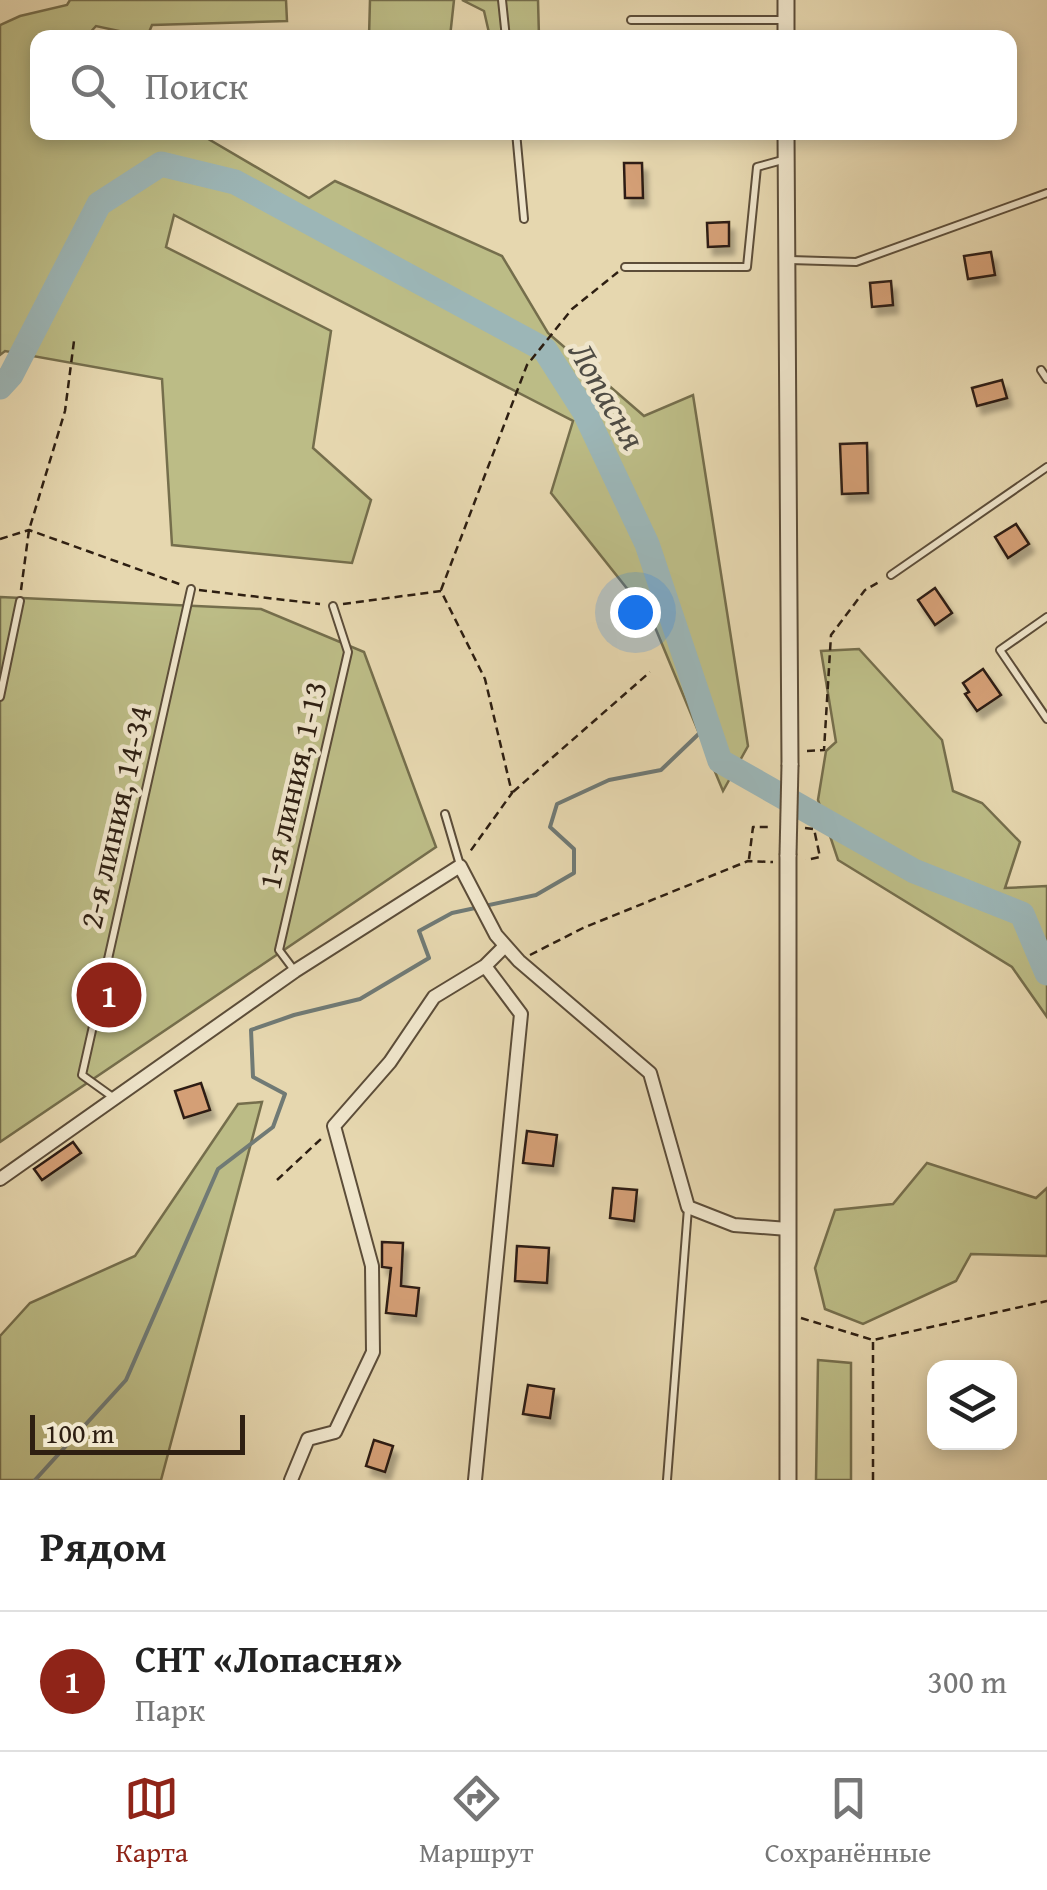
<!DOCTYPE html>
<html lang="ru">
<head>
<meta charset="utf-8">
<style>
	:root { --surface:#fff; --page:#f2f2f2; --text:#222; --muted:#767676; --line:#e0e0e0; --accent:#8f2418 }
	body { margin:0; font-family:"Gentium Book Plus",serif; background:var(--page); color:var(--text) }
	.controls { position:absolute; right:30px; bottom:30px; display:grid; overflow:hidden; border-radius:20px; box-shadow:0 5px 15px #0003 }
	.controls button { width:90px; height:90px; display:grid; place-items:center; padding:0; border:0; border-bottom:2px solid var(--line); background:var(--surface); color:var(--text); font:50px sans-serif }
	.scale { position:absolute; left:30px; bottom:25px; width:215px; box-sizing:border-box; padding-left:10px; border:5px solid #2e1f12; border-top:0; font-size:28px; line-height:35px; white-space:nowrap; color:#2e1f12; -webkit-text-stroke:8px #efe5cb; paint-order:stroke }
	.you { position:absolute; left:635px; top:612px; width:35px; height:35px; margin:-25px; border:8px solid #fff; border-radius:50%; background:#1a73e8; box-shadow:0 0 0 15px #1a73e833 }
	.badge { display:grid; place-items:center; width:65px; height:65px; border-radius:50%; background:var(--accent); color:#fff; font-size:32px; font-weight:700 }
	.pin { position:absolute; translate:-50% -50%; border:5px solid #fff; box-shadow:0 2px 10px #0006 }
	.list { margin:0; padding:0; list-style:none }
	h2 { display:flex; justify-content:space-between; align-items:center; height:130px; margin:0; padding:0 40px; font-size:42px }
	h2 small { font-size:32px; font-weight:400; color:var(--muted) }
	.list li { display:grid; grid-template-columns:65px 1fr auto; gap:30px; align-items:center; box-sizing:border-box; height:140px; padding:0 40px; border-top:2px solid var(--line) }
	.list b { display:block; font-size:38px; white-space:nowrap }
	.list p { margin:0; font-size:32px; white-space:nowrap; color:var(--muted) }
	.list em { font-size:32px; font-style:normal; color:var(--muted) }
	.icon { flex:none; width:55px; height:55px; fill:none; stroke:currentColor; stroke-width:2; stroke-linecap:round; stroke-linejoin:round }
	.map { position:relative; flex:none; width:1047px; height:1480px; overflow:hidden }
	.search { position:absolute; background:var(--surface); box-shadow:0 5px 15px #0003; left:30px; right:30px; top:30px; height:110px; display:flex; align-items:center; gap:25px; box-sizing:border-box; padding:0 35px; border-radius:20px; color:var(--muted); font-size:38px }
	.sheet { height:270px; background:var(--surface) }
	nav { display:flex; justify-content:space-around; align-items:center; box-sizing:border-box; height:140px; border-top:2px solid var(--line); background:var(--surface); font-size:28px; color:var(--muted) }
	nav a { display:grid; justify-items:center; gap:5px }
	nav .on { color:var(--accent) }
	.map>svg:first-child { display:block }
</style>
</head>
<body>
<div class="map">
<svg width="1047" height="1480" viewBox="0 0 1047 1480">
	<defs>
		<filter id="shadow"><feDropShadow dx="5" dy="8" stdDeviation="2.5" flood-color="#0004"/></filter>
	</defs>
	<rect width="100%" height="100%" fill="#e6d7af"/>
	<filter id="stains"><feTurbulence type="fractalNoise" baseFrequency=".002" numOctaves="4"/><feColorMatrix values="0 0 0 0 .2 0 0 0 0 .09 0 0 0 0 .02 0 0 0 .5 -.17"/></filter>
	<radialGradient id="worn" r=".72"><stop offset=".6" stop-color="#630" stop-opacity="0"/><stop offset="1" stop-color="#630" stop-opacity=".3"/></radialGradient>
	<!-- green -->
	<path fill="#bcbc86" stroke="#756e4c" stroke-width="2.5" d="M70,0H286L287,21L152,25L147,37L96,26L86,37L38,38V132L198,133L309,198L335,181L502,256L548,333L644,416L693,395L748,746L723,791L652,620L551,493L573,421L174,215L166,247L331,331L313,448L371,500L352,563L172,545L162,379L5,351L0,355V25L20,16L67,5Z
		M370,0H454L450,37H369Z
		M462,0H538L539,37H490L484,11Z
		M0,597L261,609L364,652L436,847L0,1142Z
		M859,649L942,740L953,791L982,803L1020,842L1005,888L1047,886V1017L1012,967L838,860L818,800L826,751L836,742L821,651Z
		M262,1102L161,1480H0V1336L30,1303L135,1256L238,1104Z
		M927,1163L1036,1198L1047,1188V1256L971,1254L956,1281L863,1324L825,1309L815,1268L835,1210L893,1204Z
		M818,1360L851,1363V1480H816Z"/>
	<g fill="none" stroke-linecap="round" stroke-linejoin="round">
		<!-- stream -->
		<path stroke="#707a75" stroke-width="4" d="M35,1480L126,1380L218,1169L273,1127L285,1094L253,1077L251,1030L294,1015L360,999L429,958L419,931L452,913L536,895L574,873V849L550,827L557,804L609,780L661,770L708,725"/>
		<!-- river -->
		<path stroke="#9cb6b7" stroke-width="25" d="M0,387L11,375L99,204L161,164L235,182L545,350L584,411L647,544L720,761L914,871L1022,914L1047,973"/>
	</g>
	<!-- building -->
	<path fill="#d49f76" stroke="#2e1f12" stroke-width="2.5" filter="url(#shadow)" d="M624,163H642L643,198H625Z
		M729,222V246L708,247L707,223Z
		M991,252L995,275L968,279L964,256Z
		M891,281L893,305L872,307L870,283Z
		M1002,380L1007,398L977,406L972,388Z
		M867,443L868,493L842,494L840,444Z
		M1016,524L1029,544L1008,558L995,537Z
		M935,588L952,613L935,625L918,600Z
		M983,669L1001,695L977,711L965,694L969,692L963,683Z
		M201,1083L210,1110L184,1118L175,1091Z
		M527,1131L557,1135L553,1166L523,1163Z
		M73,1142L81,1153L42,1180L34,1169Z
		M613,1188L637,1190L634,1221L610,1218Z
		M382,1242L403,1243L401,1286L419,1288L416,1316L386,1313L391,1268L382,1267Z
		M517,1246L549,1248L547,1283L515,1281Z
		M528,1385L554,1389L550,1418L523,1414Z
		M374,1440L393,1446L385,1472L366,1466Z"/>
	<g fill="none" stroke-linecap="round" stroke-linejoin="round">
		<!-- service casing -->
		<g stroke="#5c4d39" stroke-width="10">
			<path id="service" d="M502,0L506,38
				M631,20H785
				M516,132L524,219
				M790,260L856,262L1047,193
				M625,267H747L757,167L786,159
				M1041,370L1047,379
				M891,575L1047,467
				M1047,617L1000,650L1047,719
				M0,697L20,601
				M445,814L460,865
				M294,970L279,950L348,652L333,606
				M114,1098L82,1075L191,589
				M667,1480L688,1208"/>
		</g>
		<!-- minor casing -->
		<g stroke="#5c4d39" stroke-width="16">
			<path id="minor" d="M0,1179L295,971L460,866L496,935L519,961L650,1073L688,1207L734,1225L788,1229
				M291,1480L308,1439L335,1432L373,1352L372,1266L334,1126L390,1062L434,997L485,966L505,946
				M475,1480L521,1014L485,966"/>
		</g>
		<!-- tertiary casing -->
		<g stroke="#5c4d39" stroke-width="19">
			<path id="tertiary" d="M786,38V0
				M786,132L790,765
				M788,1480V855"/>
		</g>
		<!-- path -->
		<path stroke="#2e1f12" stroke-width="2.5" stroke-dasharray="8 5" stroke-linecap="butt" d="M0,539L29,530L182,585
			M21,590L29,530L65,411L74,341
			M199,590L320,604
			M441,590L527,365L572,309L618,272
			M343,604L441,591L485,679L512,793L469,853
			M807,751L824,750L831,635L865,590L881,581
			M513,792L650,672
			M805,828L814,829L820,857L806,860
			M749,859L753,827H772
			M530,955L583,928L748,861L773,862
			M277,1180L322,1138
			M801,1318L873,1340L1047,1301
			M873,1480V1341"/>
		<!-- service -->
		<use href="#service" stroke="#efe5cb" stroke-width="6"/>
		<!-- minor -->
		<use href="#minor" stroke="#efe5cb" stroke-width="12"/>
		<!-- tertiary -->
		<use href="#tertiary" stroke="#efe5cb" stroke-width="15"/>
		<!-- tertiary-bridge casing -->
		<g stroke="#5c4d39" stroke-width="19" stroke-linecap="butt">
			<path id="tertiary-bridge" d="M788,855L790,765"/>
		</g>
		<!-- tertiary-bridge -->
		<use href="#tertiary-bridge" stroke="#efe5cb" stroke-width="15"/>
	</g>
	<g text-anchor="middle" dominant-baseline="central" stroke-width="9" stroke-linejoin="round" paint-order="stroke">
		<!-- street labels -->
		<g font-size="32" fill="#2e1f12" stroke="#efe5cb">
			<text transform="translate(292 785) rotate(-77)">1-я линия, 1-13</text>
			<text transform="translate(115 817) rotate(-77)">2-я линия, 14-34</text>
		</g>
		<!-- water labels -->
		<g font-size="35" font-style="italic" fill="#4f4c44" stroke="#efe5cb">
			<text transform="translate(608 395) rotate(60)">Лопасня</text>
		</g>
	</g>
	<rect width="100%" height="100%" filter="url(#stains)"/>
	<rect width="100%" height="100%" fill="url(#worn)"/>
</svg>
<div class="controls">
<button><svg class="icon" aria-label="layers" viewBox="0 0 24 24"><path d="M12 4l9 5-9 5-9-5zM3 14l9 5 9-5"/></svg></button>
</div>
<div class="scale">100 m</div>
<div class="you"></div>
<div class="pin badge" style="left:109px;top:995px">1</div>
<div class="search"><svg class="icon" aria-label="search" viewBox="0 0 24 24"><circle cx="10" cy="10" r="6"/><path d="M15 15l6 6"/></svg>Поиск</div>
</div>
<section class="sheet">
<h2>Рядом<small></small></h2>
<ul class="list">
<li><span class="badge">1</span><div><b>СНТ «Лопасня»</b><p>Парк</p></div><em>300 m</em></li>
</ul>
</section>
<nav>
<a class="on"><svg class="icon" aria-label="map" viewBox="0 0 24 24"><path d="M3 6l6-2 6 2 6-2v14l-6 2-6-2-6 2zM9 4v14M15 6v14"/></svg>Карта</a>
<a><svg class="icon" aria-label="directions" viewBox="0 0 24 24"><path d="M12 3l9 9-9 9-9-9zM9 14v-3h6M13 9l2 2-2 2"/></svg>Маршрут</a>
<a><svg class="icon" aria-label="saved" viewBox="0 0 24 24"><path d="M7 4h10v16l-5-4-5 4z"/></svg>Сохранённые</a>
</nav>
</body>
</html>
